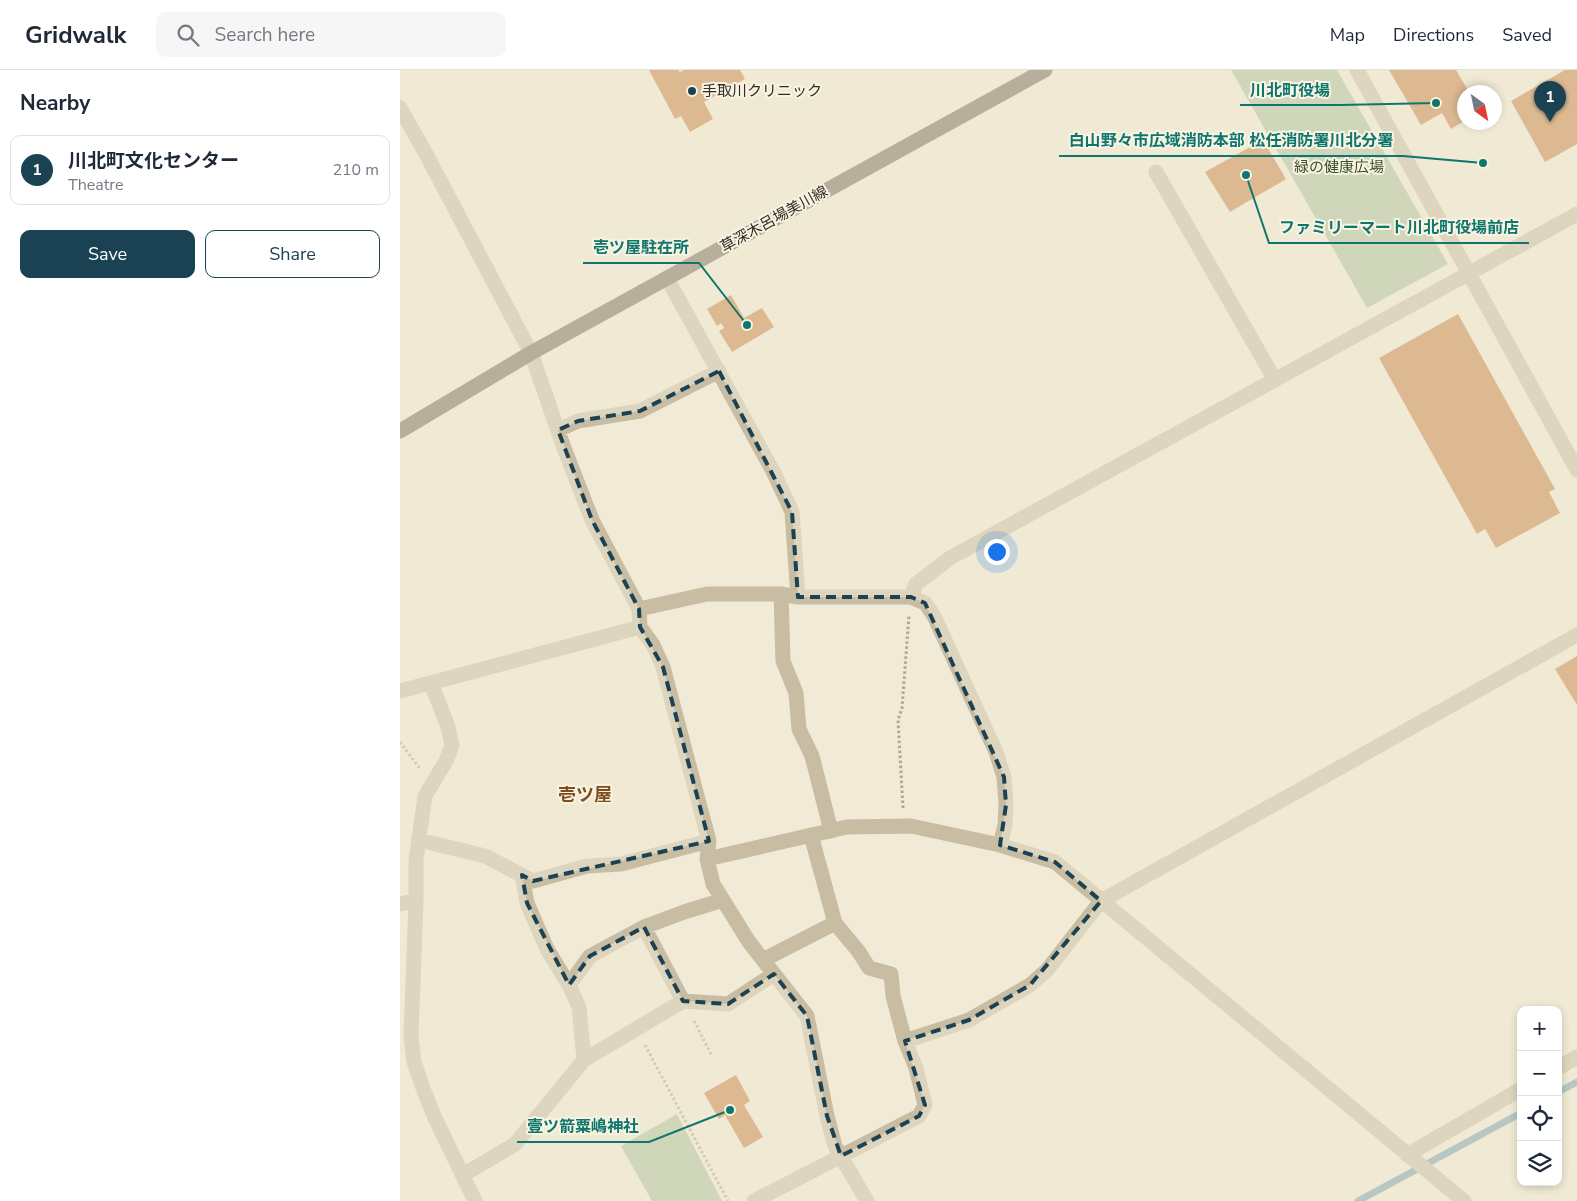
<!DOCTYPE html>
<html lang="en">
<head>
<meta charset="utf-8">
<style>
	:root { --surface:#fff; --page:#f6f6f7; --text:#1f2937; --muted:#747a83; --line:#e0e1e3; --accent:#1b4253 }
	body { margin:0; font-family:"Nunito Sans","Noto Sans JP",sans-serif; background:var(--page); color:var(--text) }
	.controls { position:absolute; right:15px; bottom:15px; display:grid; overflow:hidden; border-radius:10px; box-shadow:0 2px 8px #0003 }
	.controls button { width:45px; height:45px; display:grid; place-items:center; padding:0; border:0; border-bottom:1px solid var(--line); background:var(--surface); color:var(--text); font:25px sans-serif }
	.compass { position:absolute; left:1057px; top:15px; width:45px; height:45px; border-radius:50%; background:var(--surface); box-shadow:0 2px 8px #0003; rotate:147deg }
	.you { position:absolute; left:596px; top:481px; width:18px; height:18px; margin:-12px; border:4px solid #fff; border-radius:50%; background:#1a73e8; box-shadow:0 0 0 8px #1a73e833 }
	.badge { display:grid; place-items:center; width:32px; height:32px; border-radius:50%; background:var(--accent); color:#fff; font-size:16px; font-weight:700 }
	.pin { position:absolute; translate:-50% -41px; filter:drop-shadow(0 1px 2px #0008) }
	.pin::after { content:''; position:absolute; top:26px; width:18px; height:15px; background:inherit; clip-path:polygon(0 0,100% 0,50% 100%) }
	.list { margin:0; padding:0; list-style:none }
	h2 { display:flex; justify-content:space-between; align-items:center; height:65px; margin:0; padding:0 20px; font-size:21px }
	h2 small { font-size:16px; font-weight:400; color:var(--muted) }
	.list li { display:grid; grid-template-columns:32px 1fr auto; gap:15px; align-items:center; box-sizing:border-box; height:70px; margin:0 10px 10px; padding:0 10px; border:1px solid var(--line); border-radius:10px }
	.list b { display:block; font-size:19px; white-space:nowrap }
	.list p { margin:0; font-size:16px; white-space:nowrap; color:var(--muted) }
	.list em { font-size:16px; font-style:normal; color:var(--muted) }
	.actions { display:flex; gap:10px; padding:15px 20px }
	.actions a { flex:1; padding:11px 0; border:1px solid var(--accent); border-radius:10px; text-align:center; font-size:18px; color:var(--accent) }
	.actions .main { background:var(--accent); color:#fff }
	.icon { flex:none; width:28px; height:28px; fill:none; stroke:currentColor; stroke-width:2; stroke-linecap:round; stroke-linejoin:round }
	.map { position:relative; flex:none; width:1177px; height:1131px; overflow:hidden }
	header { display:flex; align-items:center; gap:30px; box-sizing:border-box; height:70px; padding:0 25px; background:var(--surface); border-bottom:1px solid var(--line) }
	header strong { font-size:24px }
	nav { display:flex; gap:28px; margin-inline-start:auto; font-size:18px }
	.search { width:350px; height:45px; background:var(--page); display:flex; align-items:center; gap:12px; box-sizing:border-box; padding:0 18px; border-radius:10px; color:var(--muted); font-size:19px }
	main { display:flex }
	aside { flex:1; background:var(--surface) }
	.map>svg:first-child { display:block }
</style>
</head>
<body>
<header>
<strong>Gridwalk</strong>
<div class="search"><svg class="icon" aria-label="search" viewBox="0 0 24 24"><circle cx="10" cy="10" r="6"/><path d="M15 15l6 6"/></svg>Search here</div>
<nav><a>Map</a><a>Directions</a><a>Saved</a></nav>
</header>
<main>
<aside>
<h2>Nearby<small></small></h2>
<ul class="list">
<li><span class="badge">1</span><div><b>川北町文化センター</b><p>Theatre</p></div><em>210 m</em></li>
</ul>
<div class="actions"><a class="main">Save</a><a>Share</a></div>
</aside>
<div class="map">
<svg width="1177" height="1131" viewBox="0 0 1177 1131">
	<rect width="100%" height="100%" fill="#f0ead6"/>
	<!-- green -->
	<path fill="#a8bf97" d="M831,0H937L1048,194L967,238Z
		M277,1044L322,1131H252L221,1076Z"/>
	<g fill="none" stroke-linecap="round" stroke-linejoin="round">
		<!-- stream -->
		<path stroke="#759dad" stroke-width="7" d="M1158,1022L1177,1012
			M958,1131L1121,1043"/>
	</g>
	<!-- building -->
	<path fill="#c67f3f" d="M249,0H278L280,2L284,0H340L345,9L304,32L313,49L290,62L281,46L275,49Z
		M989,0H1056L1069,22H1064V51L1051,59L1042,43L1021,55Z
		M1165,0H1177V74L1145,92L1111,31Z
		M863,70L886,109L830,142L805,102Z
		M331,225L344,248L362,238L374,257L332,282L319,261L324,258L321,253L317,256L307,239Z
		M1058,244L1155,419L1149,422L1160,443L1096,478L1085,459L1077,464L979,288Z
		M1177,586V635L1155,599Z
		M336,1005L350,1031L344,1035L363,1067L344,1078L325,1045L319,1049L304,1023Z"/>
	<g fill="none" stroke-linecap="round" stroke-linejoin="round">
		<!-- path -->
		<path stroke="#b3a78d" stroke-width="3" stroke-dasharray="2.5 2.5" stroke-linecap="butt" d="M0,672L21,700
			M503,738L498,650L502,638L509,545
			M294,951L312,986
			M245,975L328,1131"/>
		<!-- minor -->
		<path stroke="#c8bca2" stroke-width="15" d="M957,0L1177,400
			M0,38L25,82L131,283L164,378L192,450L239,539L240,557L253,575L263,597L309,771L307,789L313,814L349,872L407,946L427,1046L435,1076L467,1131
			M756,102L875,310
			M267,208L373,401L392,442L398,527
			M158,360L178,351L240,341L319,301
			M381,524L383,591L396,623L399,659L412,686L431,761
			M511,527L516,514L550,488L1177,144
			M239,539L307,524H381L398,527H511L525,533L534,546L596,682L604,707L606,735L605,755L600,775
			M31,613L48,657L52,676L46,691L25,726L16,790V831L11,966L14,992L24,1021L35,1048L75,1131
			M0,621L240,557
			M411,765L435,853L459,882L469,898L491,904L493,926L505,971
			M19,770L85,786L133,811L187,796L221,794L309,771
			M307,789L447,757L511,756L600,775L655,792L1064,1131
			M122,805L127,833L147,879L169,915
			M0,834L16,831
			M244,857L283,931
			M363,890L435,853
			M184,990L179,937L169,915L190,886L244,857L284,842L323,830
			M1158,998L1177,987
			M1007,1085L1121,1019
			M63,1105L115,1074L184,990L283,931L328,934L374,904
			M354,1131L519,1046L525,1035L516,998L505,971L569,950L630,915L647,900L701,831L1177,565"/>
		<!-- major -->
		<path stroke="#756755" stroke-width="15" d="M0,361L131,283L645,0"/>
	</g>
	<!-- marked area -->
	<path d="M0 0H1177V1131H0ZM319,301L392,442L398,527H511L525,533L604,707L606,735L600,775L655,792L701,831L630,915L569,950L505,971L525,1035L519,1046L441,1086L427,1046L407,946L374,904L328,934L283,931L244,857L190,886L169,915L127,833L122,805L133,811L309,771L263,597L240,557L239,539L192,450L158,360L178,351L240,341Z" fill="#f0ead6" fill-opacity=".55" fill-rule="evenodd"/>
	<path fill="none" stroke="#1b4253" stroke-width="4" stroke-dasharray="10 6" stroke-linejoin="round" d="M319,301L392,442L398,527H511L525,533L604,707L606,735L600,775L655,792L701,831L630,915L569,950L505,971L525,1035L519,1046L441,1086L427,1046L407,946L374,904L328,934L283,931L244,857L190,886L169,915L127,833L122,805L133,811L309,771L263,597L240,557L239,539L192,450L158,360L178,351L240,341Z"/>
	<!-- markers -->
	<circle fill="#1b4253" stroke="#f8f3e2" stroke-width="2" cx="292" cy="21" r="5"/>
	<g text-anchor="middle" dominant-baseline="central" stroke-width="4" stroke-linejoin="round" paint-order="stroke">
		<!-- poi labels -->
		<g font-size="15" fill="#332c25" stroke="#f8f3e2" text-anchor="start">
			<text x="302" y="21">手取川クリニック</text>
		</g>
		<!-- park labels -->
		<g font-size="15" fill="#385129" stroke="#f8f3e2">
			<text x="939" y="97">緑の健康広場</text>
		</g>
		<!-- street labels -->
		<g font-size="15" fill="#332c25" stroke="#f8f3e2">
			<text transform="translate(374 149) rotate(-29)">草深木呂場美川線</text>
		</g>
		<!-- quarter labels -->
		<g font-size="18" font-weight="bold" fill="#814d1e" stroke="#f8f3e2">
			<text x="185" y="725">壱ツ屋</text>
		</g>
	</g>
	<!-- callouts -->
	<path fill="none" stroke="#0f766e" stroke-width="2" d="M1036 33L940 35H840M1083 93L1003 86H659M846 105L869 173H1129M347 255L299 193H183M330 1040L249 1072H117"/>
	<g fill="#0f766e" stroke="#f8f3e2" stroke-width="2">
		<circle cx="1036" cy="33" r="5"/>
		<circle cx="1083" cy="93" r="5"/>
		<circle cx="846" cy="105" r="5"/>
		<circle cx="347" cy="255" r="5"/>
		<circle cx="330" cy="1040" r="5"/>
	</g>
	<g font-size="16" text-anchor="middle" font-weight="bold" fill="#0f766e" stroke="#f8f3e2" stroke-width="4" stroke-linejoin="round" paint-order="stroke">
		<text x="890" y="26">川北町役場</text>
		<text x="831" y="76">白山野々市広域消防本部 松任消防署川北分署</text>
		<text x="999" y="163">ファミリーマート川北町役場前店</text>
		<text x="241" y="183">壱ツ屋駐在所</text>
		<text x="183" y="1062">壹ツ箭粟嶋神社</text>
	</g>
</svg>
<div class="controls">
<button>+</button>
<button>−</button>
<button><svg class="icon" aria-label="locate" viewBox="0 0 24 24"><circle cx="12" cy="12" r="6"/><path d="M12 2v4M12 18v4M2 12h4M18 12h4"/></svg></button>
<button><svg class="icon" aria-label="layers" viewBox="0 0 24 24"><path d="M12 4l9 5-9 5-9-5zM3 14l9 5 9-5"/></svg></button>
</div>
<svg class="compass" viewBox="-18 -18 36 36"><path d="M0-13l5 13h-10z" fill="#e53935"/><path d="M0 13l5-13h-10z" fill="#747a83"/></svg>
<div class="you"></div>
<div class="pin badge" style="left:1150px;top:52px">1</div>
</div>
</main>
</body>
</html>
